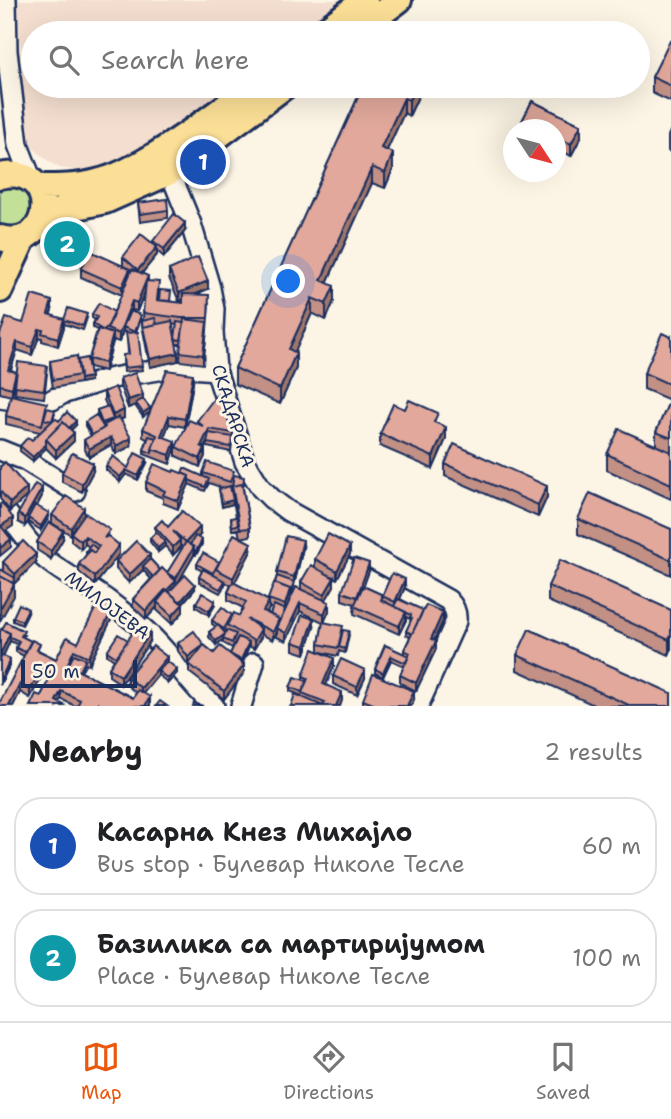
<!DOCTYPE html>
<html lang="en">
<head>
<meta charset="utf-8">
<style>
	:root { --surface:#fff; --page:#f2f2f2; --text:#202124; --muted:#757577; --line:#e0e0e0; --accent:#ea580c }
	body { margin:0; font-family:"Shantell Sans",sans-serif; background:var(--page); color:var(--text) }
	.compass { position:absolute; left:503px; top:119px; width:63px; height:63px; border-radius:50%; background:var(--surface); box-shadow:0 7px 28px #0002; rotate:126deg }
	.scale { position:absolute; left:21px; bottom:18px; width:116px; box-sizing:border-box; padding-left:7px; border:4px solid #1b2f5e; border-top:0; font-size:19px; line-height:24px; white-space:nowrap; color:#1b2f5e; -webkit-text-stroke:5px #fcf5e5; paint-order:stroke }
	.you { position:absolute; left:289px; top:282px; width:24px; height:24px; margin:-18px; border:5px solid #fff; border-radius:50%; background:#1a73e8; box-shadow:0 0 0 10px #1a73e833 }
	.badge { display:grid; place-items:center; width:46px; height:46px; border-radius:50%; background:var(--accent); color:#fff; font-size:23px; font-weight:700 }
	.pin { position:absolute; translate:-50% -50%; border:4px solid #fff; box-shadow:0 2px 7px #0006 }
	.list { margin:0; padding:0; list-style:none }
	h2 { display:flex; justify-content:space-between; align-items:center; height:91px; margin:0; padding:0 28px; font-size:30px }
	h2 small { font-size:23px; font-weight:400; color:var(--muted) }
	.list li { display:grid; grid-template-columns:46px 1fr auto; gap:21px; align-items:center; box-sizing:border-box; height:98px; margin:0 14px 14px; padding:0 14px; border:2px solid var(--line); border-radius:28px }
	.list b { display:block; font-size:26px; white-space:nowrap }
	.list p { margin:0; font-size:23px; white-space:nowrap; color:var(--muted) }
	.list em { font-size:23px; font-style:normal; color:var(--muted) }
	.icon { flex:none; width:38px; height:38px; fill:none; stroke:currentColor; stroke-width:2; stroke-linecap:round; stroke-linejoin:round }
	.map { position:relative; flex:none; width:671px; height:706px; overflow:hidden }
	.search { position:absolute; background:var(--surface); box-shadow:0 7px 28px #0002; left:21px; right:21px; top:21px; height:77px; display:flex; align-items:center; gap:18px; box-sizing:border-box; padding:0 24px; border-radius:38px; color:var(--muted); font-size:26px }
	.sheet { height:315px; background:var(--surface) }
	nav { display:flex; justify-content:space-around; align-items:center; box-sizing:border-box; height:98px; border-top:2px solid var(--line); background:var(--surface); font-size:19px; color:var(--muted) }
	nav a { display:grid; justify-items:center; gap:4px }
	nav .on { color:var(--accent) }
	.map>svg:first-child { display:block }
</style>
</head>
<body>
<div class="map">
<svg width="671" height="706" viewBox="0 0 671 706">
	<rect width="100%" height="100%" fill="#fcf5e5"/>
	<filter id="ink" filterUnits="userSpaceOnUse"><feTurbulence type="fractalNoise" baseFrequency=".0143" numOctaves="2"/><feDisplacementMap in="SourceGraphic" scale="14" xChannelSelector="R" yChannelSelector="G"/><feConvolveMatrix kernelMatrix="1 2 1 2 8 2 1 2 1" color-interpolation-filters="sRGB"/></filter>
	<g filter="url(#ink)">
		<!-- built -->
		<path fill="#f4decf" d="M18,0H341L297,33H33V86H229L158,138L126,159L85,172L60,168L49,162L32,147L25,130Z"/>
		<!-- green -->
		<path fill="#c2e098" stroke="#6e887b" stroke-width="2" d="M12,186C34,192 37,214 19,227L0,226V189Z"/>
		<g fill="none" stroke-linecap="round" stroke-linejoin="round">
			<!-- minor casing -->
			<g stroke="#1b2f5e" stroke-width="24">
				<path id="minor" d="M6,0L7,51L18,145L32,181
					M170,172L191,224L210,288L214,309L213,332L216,370L245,462L261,488L272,499L288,511L448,600C454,606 457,612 456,621L418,706
					M0,398L27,402L47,403L62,394L108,379L139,373L178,367L216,370
					M0,450L25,460L75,491
					M0,504C16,524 28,545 48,561C67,576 88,586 107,600C120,610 133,620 145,630C171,653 188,683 214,706
					M241,706L254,663"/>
			</g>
			<!-- major casing -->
			<g stroke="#1b2f5e" stroke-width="30">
				<path id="major" d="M321,33L365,0
					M355,33L399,0
					M0,176C59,162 57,252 0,238
					M38,187C58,187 78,187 97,182C115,178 131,169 147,160C184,138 219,112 253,86
					M42,220L62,210L105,201L170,172L285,86
					M0,290L24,237"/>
			</g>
			<!-- minor -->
			<use href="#minor" stroke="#fcf5e5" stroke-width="19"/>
			<!-- major -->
			<use href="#major" stroke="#fbdf96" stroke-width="24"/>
		</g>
		<!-- wall -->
		<path fill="#c29085" stroke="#1b2f5e" stroke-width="2" fill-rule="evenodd" d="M671,41V102L652,93V77Z
			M363,86H423L409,116L404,113L387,150L393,169L385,188L372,183L327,283L334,301L326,320L312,313L295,352L296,368L280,404L235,384V368Z
			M532,101L581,125V137L571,156L561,150L556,162V130H522V121Z
			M671,129V153L668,151V136Z
			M138,203L168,210V218L140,222Z
			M185,231L164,257L157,251V255L142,273L148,281L159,290L158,300L183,303V300L179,301L169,278V270L208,289L195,294L209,303L207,330L203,364L180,361L181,344H176L178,361L150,367L142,325V321L143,320L145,290L137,311L132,310V311L141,319L136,332L142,370L124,372L123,359L128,354L127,333L123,331L119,342L113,340L105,371L89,367V359L97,330L93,328V324L95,320L92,318V314L114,312L122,295L81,277V269L123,265V257L153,244V241ZM172,324L177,325L175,337Z
			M53,240H81L70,258L65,255L61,261L54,257Z
			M52,310L50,315L64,327L58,346L42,341V338L39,337L32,355L17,350L11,370L16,372L47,374L44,398L15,394L16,382L12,395L47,408L55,414L53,419L76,425L71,430L74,441L56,458L46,448L33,461L20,451V446L32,440L40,432L6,424V416L11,396L0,393V334Z
			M87,318L83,330L64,324V320Z
			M671,337V499L607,470V454L656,445V432L670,400L644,389V373Z
			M77,360L90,381L53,388L50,369V361Z
			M120,378L143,399L150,408L143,417L136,407V405L128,408L120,386Z
			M193,383L185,427L169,424L164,437L175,449L170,464L144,454V450L147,439L143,437V429Z
			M104,392L124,418L121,420L131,446L116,454L111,445L89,457L84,448V440L91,436L85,426V422L101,424L97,414V410L107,407L104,400Z
			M197,421L233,433L231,452L207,447L208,439L204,448L205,456L200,467L176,456V447L197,424Z
			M438,423L446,439L433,469L380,446V434Z
			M147,463L138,480L126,474L120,482L106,470V466L128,468Z
			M445,464L547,497L538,517L445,476Z
			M0,467L27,496L10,511L0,499Z
			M93,471L82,492L62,482V473Z
			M173,472L203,477V473L234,475L244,481L243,488L250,528V536L240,538L238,528V529L232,530L231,518L236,517L233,500V504L222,507L219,489L223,488L209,483L205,491L189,484L178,509L163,503V498L146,491V482Z
			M42,496L37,506L49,517L41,530L28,522L25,526L18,522V514Z
			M84,513L110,538L119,554L95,585L79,572V564L86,555V551L89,547L85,544L81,549L71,541V535L52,523V515Z
			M578,519L671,529V575L578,534Z
			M155,527H168L200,535L197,537L202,544L196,555H194L177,583L195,589L182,604L183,612L172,624L157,610V607L146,619L133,607V599L151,579L143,570L129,583L116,569V561L150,559L160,570L167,573L183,548L180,545V548L173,555L165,546L158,552L150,542V538L155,534Z
			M63,539L51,559L37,550V542Z
			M303,548L294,585L287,608L301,590V582L315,567V559L350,554L337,579L327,574L334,586L325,601L329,611L324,622L343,630L349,635L345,653L339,651L338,656L321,652L334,666L326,685L342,700L340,706H291L302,697V696L290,691V687L303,680V676L319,651V644L323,622L300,611L286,641L277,637V630L273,640L261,634V637L254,649L249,646L242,663L244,673L224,699L189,672V664L188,665L178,651V643L204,645L214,653L230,654L237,639L232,648L223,643V640L216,645L209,637V632L216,627L212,624V620L232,615L239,616L243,608L228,600V592L231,585L225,582V585L220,593L199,582V577L202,571L197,568V564L219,562L251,551L234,583L268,601L277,576V572ZM269,607L272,609L270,614L267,613Z
			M3,562H36L15,582L14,584V596L5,572L3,570Z
			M369,571L363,586L383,595L405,587L400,599L443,621L434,640L436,649L416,691L400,683V675L404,666L391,660L383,677L375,673V669L385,645L404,654V650L410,637L406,635V631L411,622L410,619L406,617V620L399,634L354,614L355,604L342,600V592Z
			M548,586L671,610V650L669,655L548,601Z
			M196,603L215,605L209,615L196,607Z
			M28,613L22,625L13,621V617Z
			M113,616L89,665L86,664L81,672L133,698L136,693L127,685V677L167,661L177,673L168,683L158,675L143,693L150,705V706H75L61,699L41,696L49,680L42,676L30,698L20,692L13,706L24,656L16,652V648L17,644L10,641L3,656L10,664L0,685V632L24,635L23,637L40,651L56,659Z
			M314,627L305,654L293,650V642Z
			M128,640L150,641L121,684L109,676V668L114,660L107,655V651Z
			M517,655L671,706H596L517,670Z
			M333,676L365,678L357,695L333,684Z
			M414,699L411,706H363V700Z"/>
		<!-- shaded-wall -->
		<path fill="#9e766c" stroke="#1b2f5e" stroke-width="2" d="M416,86H423L409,116V100Z
			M404,98V113L381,163V148Z
			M581,125V137L571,156V144Z
			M561,139V150L556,162V150Z
			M393,153V169L385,188V173Z
			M372,167V183L321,296V280Z
			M185,223V231L164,257V249Z
			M81,232V240L70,258V250Z
			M65,247V255L61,261V253Z
			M157,247V255L138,278V270Z
			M130,269V277L122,295V287Z
			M148,276V284L137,311V303Z
			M208,281V289L179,301V293Z
			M334,286V301L326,320V304Z
			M312,298V313L289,365V349Z
			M52,301V310L48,322V314Z
			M132,301V310L125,328L123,327V331L119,342V334Z
			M64,319V327L58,346V338Z
			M207,322V330L203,364V355Z
			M39,329V337L32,355V347Z
			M113,334V342L105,371V363Z
			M17,342V350L8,378V370Z
			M178,353V361L150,367V359Z
			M296,353V368L280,404V389Z
			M16,372V380L12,396V388Z
			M193,374V383L185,427V419Z
			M90,377V381L80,383V379Z
			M143,395V403H136V405L128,408V400Z
			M150,408V412L143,417V413Z
			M124,410V418L102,427V423L113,419V415Z
			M169,416V424L161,444V436Z
			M76,421V425L67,434V430Z
			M446,427V439L433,469V457Z
			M209,429V437L201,454V446Z
			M74,433V441L56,458V450Z
			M111,437V445L89,457V449Z
			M131,438V446L116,454V446Z
			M175,441V449L170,464V455Z
			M46,444V448L33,461V457Z
			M205,448V456L200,467V459Z
			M147,459V463L138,480V476Z
			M93,463V471L82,492V484Z
			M126,470V474L120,482V477Z
			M189,476V484L178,509V501Z
			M547,486V497L538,517V505Z
			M27,488V496L10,511V503Z
			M42,488V496L29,519L28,518V522L25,526V518Z
			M233,500V504L222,507V503Z
			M84,508V517L71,533V528Z
			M49,513V517L41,530V526Z
			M13,518V526L1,534V526Z
			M200,527V535L186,550V542Z
			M63,531V539L51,559V551Z
			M85,536V544L81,549V541Z
			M11,539V547L0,556V548Z
			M180,540V548L173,555V547Z
			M202,540V544L196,555V551Z
			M303,540V548L294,585V577Z
			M165,542V546L158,552V548Z
			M251,543V551L233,586V578Z
			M119,545V554L95,585V577Z
			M350,546V554L337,579V571Z
			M194,547V555L176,586L167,594V590L176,581V578Z
			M36,554V562L14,584V596L0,621V609L15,578V574Z
			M150,555V563L143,566V570L129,583V575Z
			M369,563V571L357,605V597Z
			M334,578V586L324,603V595Z
			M405,579V587L395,610V602Z
			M294,582V586L285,614L273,640V632L279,619L285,611V605Z
			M195,585V589L178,608V604Z
			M165,590V598L157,602V607L146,619V611Z
			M215,601V605L209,615V611Z
			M269,601V609L263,619V611Z
			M329,602V611L324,622V614Z
			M300,603V611L286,641V633Z
			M183,604V612L172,624V616Z
			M113,608V616L89,665V657Z
			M28,609V613L22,625V621Z
			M406,612V620L399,634V626Z
			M443,612V621L431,647V639Z
			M314,619V627L305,654V646Z
			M261,629V637L254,649V641Z
			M10,633V641L0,663V655Z
			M150,633V641L121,684V676Z
			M225,634V638L216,645V641Z
			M671,635V650L669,655V640Z
			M436,641V649L416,691V683Z
			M249,642V646L241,664V660Z
			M204,645V653L188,665V657Z
			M391,656V660L383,677V673Z
			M167,657V665L158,671V675L141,696V688Z
			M334,658V666L323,692V684Z
			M10,659V664L0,685V681Z
			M244,665V673L224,699V691Z
			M42,668V676L30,698V690Z
			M177,669V673L168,683V679Z
			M365,670V678L357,695V687Z
			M20,684V692L13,706H9Z
			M61,691V699L57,706L56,701Z
			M414,691V699L411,706H407Z
			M342,692V700L340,706H336Z
			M150,697V706H145Z"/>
		<!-- building -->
		<path fill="#e1a89b" stroke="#1b2f5e" stroke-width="2" d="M670,40L671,41V86L652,77Z
			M363,86H416L409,100L404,98L381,148L393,153L385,173L372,167L321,280L334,286L326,304L312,298L289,349L296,353L280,389L235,368Z
			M532,101L581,125L571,144L561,139L556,150V130H529L531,125L522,121Z
			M167,199L168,210L140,214L138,203Z
			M174,214L185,223L164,249L153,241Z
			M64,221L81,232L70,250L65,247L61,253L54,249L58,243L53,240Z
			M141,234L157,247L138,270L123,257Z
			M90,251L130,269L122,287L81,269Z
			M198,257L208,281L179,293L169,270Z
			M132,269L148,276L137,303L132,301L119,334L107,329Z
			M146,281L159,282L157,300L183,303V294L209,295L208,318H181L143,313Z
			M160,290L171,291L170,301L159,300Z
			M32,295L52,301L48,314L64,319L58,338L42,333L43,330L39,329L32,347L17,342L8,370L16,372L12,388L0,385V334L6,318L23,323Z
			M99,303L114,312L111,321L104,331L93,324L97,317L92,314Z
			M68,308L87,314L83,326L64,320Z
			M130,311L141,315L135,332L123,327Z
			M155,318L157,324L143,327V331L142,321Z
			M184,319L207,322L203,355L180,352Z
			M172,321L178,353L150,359L143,327Z
			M177,322L184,323L181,340L175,339Z
			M98,329L113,334L105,363L89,359Z
			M138,332L142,366L124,368L123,355L129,354L126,333Z
			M662,333L671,337V385L644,373Z
			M77,356L80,375L53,380L50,361Z
			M87,358L90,377L80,379L77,360Z
			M18,362L47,366L44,390L15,386Z
			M167,370L193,374L185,419L169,416L161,436L175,441L170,455L152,449L157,435L143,429Z
			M135,373L143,395L128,400L120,378Z
			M115,387L124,410L113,415L104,392Z
			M218,393L233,433L209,429L201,446L205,448L200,459L176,447L189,420L203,426L197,421Z
			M11,395L47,403L42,425L6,416Z
			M671,397V438L656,432Z
			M143,399L150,408L143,413L136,403Z
			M409,400L438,413L434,422L446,427L433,457L380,434L393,404L405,409Z
			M108,406L113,419L102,423L97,410Z
			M47,408L55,410L52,421L55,418L59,421L67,412L76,421L69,428L63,422L46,439V444L33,457L20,446L28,437L32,440L52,421L44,419Z
			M96,415L104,428L92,435L85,422Z
			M119,417L131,438L116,446L111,437L89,449L84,440L105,427L104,425Z
			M63,422L74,433L56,450L46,439Z
			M619,429L671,452V484L607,454Z
			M209,433L233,437L231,447L207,443Z
			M149,436L156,438L152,449V453L144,450Z
			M454,444L547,486L538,505L445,464Z
			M72,453L93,463L82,484L62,473Z
			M135,453L147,459L138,476L126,470L120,477L106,466L113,456L128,468Z
			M5,462L27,488L10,503L0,491V467Z
			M207,462L234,471L230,482L203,473Z
			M154,464L173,472L174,470L189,476L178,501L163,495L165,491L146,482Z
			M184,468L209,479L205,487L189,480V476L182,473Z
			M234,475L244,477L243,486L242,484L232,486Z
			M35,484L42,488L25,518L18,514Z
			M242,484L250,528L240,529L232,486Z
			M230,486L233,500L222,503L219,489Z
			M590,493L671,529V560L578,519Z
			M66,496L84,508L71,528L52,515Z
			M2,503L13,518L1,526L11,539L0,548V504Z
			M35,505L49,513L41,526L28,518Z
			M182,511L200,527L186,542L173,531L180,540L173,547L155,527L162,520L168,527Z
			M85,513L110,530L104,538L108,536L119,545L95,577L79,564L90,550L94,553L99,546L85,536L81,541L71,533Z
			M237,517L238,525L232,526L231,518Z
			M49,522L63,531L51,551L37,542Z
			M156,532L165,542L158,548L150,538Z
			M234,534L251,543L233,578L216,569Z
			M328,534L350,546L337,571L315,559Z
			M195,536L202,540L196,551L194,550V547L190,545Z
			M286,536L303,540L294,577L277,572Z
			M23,541L36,554L15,574L3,562Z
			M136,541L150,555L129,575L116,561Z
			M186,542L194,547L176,578L167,573L176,581L167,590L183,604L172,616L157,602L166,591L165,590L146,611L133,599L162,568L167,573Z
			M91,544L97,549L94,553L90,550L88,553L86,551Z
			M203,553L219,562L213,573L197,564Z
			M354,558L369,563L357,597L342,592Z
			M150,559L160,570L153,577L143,566Z
			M560,560L671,610V635L669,640L548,586Z
			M311,565L334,578L324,595L301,582Z
			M0,569L15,578L13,583L0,576Z
			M203,569L225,581L220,589L199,577Z
			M392,573L405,579L395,602L382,596Z
			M185,575L195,585L180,602L169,592Z
			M0,576L14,584L0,609Z
			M277,576L294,582L290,593V589L275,583Z
			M233,582L269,601L263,611L279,619L273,632L247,619L261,629L254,641L227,625L234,613L239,616L246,602L228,592Z
			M274,583L290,589L285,605L268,599Z
			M363,586L383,595L381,600L406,612L399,626L354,606Z
			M296,587L329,602L324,614L300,603L286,633L277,628Z
			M202,593L215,601L209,611L196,603Z
			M398,599L423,610L412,634L406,631L412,618L410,617L411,615L394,606Z
			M99,601L113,608L89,657L74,650L67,665L133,698L138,690L150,697L145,706H103L98,703L96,706H77L80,700L61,691L56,701L66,706H30L36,694L41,696L52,673L42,668L30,690L20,684L9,706H0V702L32,640L40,644L37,650L56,659L67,637L78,643Z
			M19,604L28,609L22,621L13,617Z
			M274,605L285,610L279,623V619L270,614Z
			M426,605L443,612L431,639L436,641L416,683L400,675L410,653L404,650Z
			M222,607L232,615L224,629L218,625L225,633L226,630L236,634L232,643L223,639L225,634L216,641L209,632L218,625L212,620Z
			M302,615L314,619L305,646L293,642Z
			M6,622L24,631L21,636L31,641L25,652L16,648L19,641L10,637V633L2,629Z
			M323,622L343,626L338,648L319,644Z
			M138,625L150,633L121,676L109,668Z
			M1,629L10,633L0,655V632Z
			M529,629L671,693V706H631L517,655Z
			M343,630L349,631L345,649L339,647Z
			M194,631L204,645L188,657L178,643Z
			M118,634L128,640L116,657L107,651Z
			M238,637L249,642L241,660L230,654Z
			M204,645L214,653L220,646L244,665L224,691L189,664Z
			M385,645L409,656L406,663L391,656L383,673L375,669Z
			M153,646L167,657L141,688L127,677Z
			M313,649L334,658L323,684L342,692L336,706H291L295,694L323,706L325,702L302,693L308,678L303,676Z
			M74,654L86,659L80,671L68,666Z
			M2,655L10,659L0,681V660Z
			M341,659L365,670L357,687L333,676Z
			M167,661L177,669L168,679L158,671Z
			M373,674L414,691L407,706H378L363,700Z
			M295,677L307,681L302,692L290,687Z
			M160,701L167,706H156Z
			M194,703L203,706H193Z"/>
	</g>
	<g text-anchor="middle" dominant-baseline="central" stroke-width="6" stroke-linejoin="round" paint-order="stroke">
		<!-- street labels -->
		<g font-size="18" fill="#1b2f5e" stroke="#fcf5e5">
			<text transform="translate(233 416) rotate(73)">СКАДАРСКА</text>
			<text transform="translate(107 605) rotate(37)">МИЛОЈЕВА</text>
		</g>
	</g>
</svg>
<svg class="compass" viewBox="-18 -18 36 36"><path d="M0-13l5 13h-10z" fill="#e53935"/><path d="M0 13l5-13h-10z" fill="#757577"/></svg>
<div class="scale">50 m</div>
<div class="you"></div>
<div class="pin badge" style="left:203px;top:162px;background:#1a4fb4">1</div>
<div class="pin badge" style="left:67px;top:244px;background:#0f9aa8">2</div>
<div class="search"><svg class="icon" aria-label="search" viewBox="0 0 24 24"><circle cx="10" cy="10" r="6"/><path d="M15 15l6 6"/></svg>Search here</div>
</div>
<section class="sheet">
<h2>Nearby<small>2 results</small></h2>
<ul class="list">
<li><span class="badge" style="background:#1a4fb4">1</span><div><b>Касарна Кнез Михајло</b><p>Bus stop · Булевар Николе Тесле</p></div><em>60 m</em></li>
<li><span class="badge" style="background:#0f9aa8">2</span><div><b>Базилика са мартиријумом</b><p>Place · Булевар Николе Тесле</p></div><em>100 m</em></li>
</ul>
</section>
<nav>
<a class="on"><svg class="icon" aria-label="map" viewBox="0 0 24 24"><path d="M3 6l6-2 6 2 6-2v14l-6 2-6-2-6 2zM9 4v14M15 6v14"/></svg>Map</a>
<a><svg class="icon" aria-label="directions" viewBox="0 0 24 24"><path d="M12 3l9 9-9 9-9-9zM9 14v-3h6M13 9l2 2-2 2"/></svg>Directions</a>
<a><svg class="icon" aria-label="saved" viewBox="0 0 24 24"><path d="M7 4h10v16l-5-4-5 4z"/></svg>Saved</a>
</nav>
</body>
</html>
